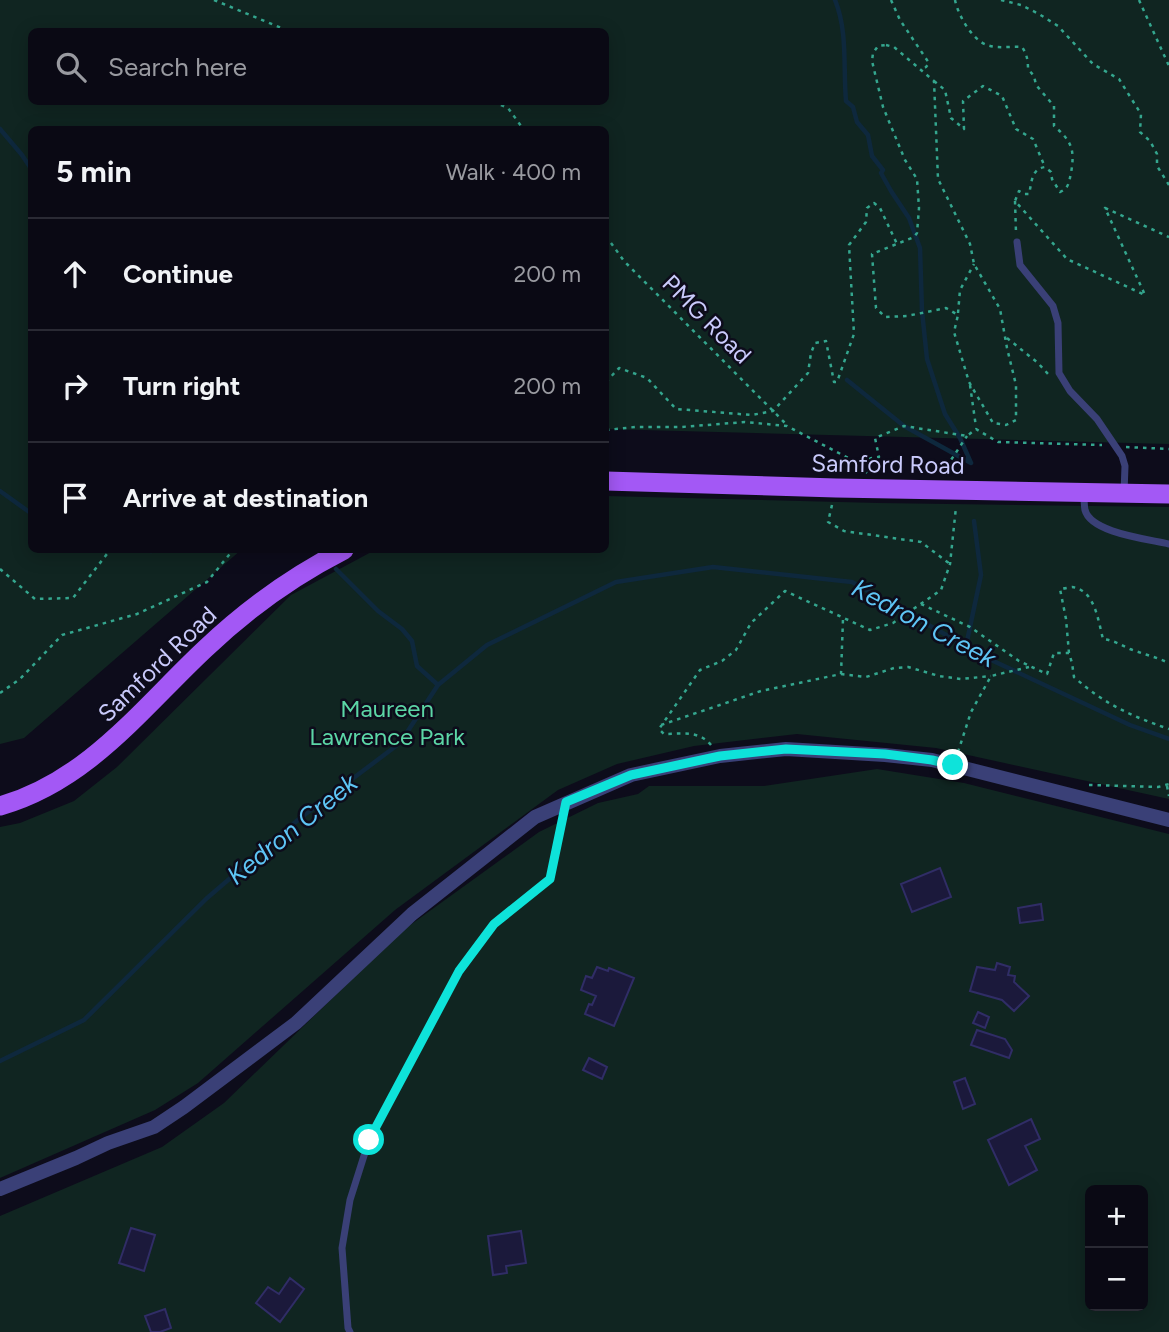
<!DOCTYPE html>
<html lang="en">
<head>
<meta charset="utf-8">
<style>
	:root { --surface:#0a0914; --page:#181722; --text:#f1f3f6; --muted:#999aa0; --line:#2a2a34 }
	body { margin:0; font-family:Figtree,sans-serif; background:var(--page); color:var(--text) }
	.controls { position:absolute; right:21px; bottom:21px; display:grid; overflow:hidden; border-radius:10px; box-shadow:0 4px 18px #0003 }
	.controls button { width:63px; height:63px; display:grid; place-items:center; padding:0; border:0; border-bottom:2px solid var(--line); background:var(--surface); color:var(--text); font:35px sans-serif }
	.stop { position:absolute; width:21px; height:21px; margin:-16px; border:5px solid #0ee3da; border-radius:50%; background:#fff }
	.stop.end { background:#0ee3da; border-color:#fff; box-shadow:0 2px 7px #0008 }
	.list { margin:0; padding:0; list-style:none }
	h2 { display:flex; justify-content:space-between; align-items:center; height:91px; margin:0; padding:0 28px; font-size:30px }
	h2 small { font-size:23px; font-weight:400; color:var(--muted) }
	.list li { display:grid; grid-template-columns:46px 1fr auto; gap:21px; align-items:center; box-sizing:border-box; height:112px; padding:0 28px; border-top:2px solid var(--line) }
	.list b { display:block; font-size:26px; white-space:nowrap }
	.list em { font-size:23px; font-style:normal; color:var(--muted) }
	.icon { flex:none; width:38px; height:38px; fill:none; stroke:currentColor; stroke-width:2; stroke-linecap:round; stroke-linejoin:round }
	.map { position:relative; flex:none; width:1169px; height:1332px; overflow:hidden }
	.search { position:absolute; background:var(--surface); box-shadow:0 4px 18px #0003; left:28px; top:28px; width:581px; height:77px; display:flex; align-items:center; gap:18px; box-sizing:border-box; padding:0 24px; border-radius:10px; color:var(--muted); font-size:26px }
	.panel { position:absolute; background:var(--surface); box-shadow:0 4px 18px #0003; left:28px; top:126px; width:581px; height:427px; border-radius:10px }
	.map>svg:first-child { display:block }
</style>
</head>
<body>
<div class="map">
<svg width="1169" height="1332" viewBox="0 0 1169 1332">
	<rect width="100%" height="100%" fill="#0d0c1b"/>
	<!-- green -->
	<path fill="#102521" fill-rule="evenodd" d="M0,0H1169V444L606,429V130H32V550H241L24,738L0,744ZM32,32H606V102H32Z
		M606,496L878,503L1169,507V799L936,748L797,734L694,746L617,764L558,790L395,910L198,1083L155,1110L0,1178V827L20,823L74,801L117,767L291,595L375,550H606Z
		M877,769L964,783L1169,834V1332H0V1216L162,1147L224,1103L402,931L539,832L598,803L638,794L649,786H764ZM1090,1190H1143V1306H1090Z"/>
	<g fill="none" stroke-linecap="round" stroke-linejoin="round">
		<!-- stream -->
		<path stroke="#0e283d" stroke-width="4.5" d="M835,0C848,32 843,67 846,101L853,107L857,122L868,135L872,156L883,170L881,173L891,191L909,218L920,248L922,311L927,359L945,414L960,438L971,463
			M0,129L22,155L32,170
			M847,380L904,426L971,463
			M0,491L32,514
			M148,550L151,551L155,550
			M316,550L319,552
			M336,569L378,611L402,629L412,641L417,666L438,685
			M966,646L981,575L974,521
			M0,1061L84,1020L206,899L299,819L400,743L438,685L487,645L616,582L713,567L852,582L989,659L1130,725L1169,739"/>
	</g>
	<!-- building -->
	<path fill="#1b193b" stroke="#302d66" stroke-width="2" d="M940,868L951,897L912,912L901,884Z
		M1041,904L1043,920L1020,923L1018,908Z
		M997,963L1010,967L1008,975L1015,976L1014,982L1029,996L1014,1011L1002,1000L970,991L977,967L995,970Z
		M597,967L608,971L609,968L634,978L614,1026L585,1014L589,1004L592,1005L596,996L581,990L586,976L592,978Z
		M978,1012L989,1017L985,1028L973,1023Z
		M977,1030L1005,1039L1012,1050L1009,1058L971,1045Z
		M589,1058L607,1067L602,1079L583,1070Z
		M965,1078L975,1104L963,1109L954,1082Z
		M1031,1119L1040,1139L1025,1146L1037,1170L1009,1185L988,1140Z
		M131,1228L155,1235L144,1271L119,1263Z
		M521,1231L526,1263L506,1266L507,1273L493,1275L488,1236Z
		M290,1278L304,1289L280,1322L256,1303L268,1287L279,1294Z
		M165,1309L171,1328L160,1332H151L145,1316Z"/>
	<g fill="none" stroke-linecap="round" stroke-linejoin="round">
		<!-- path -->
		<path stroke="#34a68e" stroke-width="2.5" stroke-dasharray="3.5 5" stroke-linecap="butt" d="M214,0L291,32
			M891,0L900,20L929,63L926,67L922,69
			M955,0C958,15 972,40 987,45C998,49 1011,46 1022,47C1027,54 1028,61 1028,69L1034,76L1036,85L1054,106V126C1072,141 1075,150 1071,173C1069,182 1069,188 1060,192L1052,179L1051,172L1045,167C1031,169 1032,182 1029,194H1024L1019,191L1015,201L1067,259L1145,295L1105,208L1169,237
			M1001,0L1021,5L1039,14L1058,26L1093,64L1119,79L1141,114L1140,132L1150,141L1157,154V166L1169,185
			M1139,0L1169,66
			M886,45L894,47L934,81L938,179L970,244L974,264L1000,309L1007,348L1016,385V420L1006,425L993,423L969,382L954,332L958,315L946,308L907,316L885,317L876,308L872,254L914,237L917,233L919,208L917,179L905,160L883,107L872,61L873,53L878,46Z
			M934,81L945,90L951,118L964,129L963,101L983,86L1002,96L1016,129L1033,139L1045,167
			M493,102L508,108L524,130
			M1015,201L1016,233
			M606,236L624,261L787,425
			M958,313L960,290L974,264
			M1007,338L1038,363L1049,375
			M606,382L619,368L647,378L676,409L752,415L773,411L808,373L811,353L815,343L826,341L834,382H837L854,334L849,245L866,222L867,208L874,203L880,208L897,244
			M970,385L976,427
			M606,430L635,427H681L745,422L787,426L854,461L879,457L875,438L904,426L967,436L976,429L998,442L1102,445
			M1126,447L1169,449
			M854,461L867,473
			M949,473L945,469L967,436
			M832,505L828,522L844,531L921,542L950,564
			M0,569L35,599L73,598L110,550
			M921,604L970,627L1019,661L1047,674L1054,653H1069L1072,663L1074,677C1104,704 1131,716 1169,729
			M1069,653L1066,619L1060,589C1062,589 1071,587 1072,587C1095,590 1098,620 1103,639C1113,640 1121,645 1130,649C1143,654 1156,657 1169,663
			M841,674L866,677L894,668L908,667L939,676L961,679L991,676
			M0,693L20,679L62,635L137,614L207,582L233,550
			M661,725L761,691L841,674L843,619
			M711,745C699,730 681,734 664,734L659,729L700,670L722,661L736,650L751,623L785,591L870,630L893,623L941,590L950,564L956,507
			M958,752L971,712L991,676L1029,667
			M1089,785L1158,787L1169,784
			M1167,786L1169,796"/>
		<!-- service -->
		<path stroke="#3a4077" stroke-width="7" d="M1017,242L1020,265L1053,306L1058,323L1059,373L1070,391L1097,419L1122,456L1125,466L1124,493
			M1084,493C1084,498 1084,505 1085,510C1091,533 1148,539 1169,544
			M350,1332L348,1328L342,1248L350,1200L369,1140L459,971L494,924L550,879L566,803"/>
		<!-- minor -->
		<path stroke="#3a4077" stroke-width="14" d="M0,1189L76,1158L108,1143L154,1127L184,1107L296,1023L412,914L535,817L631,775L720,756L786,749L885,755L932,760L1169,820"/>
		<!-- primary -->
		<path stroke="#a358f5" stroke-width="19" d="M606,481L836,488L1169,494
			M0,806C88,781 142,708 205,649C247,609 293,576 344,550"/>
	</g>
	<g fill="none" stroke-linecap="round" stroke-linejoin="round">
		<!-- route -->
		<path stroke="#0ee3da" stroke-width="9" d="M369,1140L459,971L494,924L550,879L566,802L631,775L720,756L786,749L885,754L932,760L953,765"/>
	</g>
	<g text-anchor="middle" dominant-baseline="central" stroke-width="5" stroke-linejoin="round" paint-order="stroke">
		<!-- street labels -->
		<g font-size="24" fill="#cacbfc" stroke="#0d0c1b">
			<text transform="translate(707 319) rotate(45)">PMG Road</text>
			<text transform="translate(888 464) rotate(1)">Samford Road</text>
			<text transform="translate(157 664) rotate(-44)">Samford Road</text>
		</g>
		<!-- park labels -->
		<g font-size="24" fill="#5cd6a6" stroke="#0d0c1b">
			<text x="387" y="708">Maureen<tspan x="387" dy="28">Lawrence Park</tspan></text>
		</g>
		<!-- water labels -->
		<g font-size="26" font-style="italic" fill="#5ec5f5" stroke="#0d0c1b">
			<text transform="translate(924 623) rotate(28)">Kedron Creek</text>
			<text transform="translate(292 829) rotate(-39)">Kedron Creek</text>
		</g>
	</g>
</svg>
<div class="controls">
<button>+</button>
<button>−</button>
</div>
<div class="stop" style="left:369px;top:1140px"></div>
<div class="stop end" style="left:953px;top:765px"></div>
<div class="search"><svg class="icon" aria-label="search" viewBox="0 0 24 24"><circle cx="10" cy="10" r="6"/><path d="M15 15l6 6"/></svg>Search here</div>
<section class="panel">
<h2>5 min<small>Walk · 400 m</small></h2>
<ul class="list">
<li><svg class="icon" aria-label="ahead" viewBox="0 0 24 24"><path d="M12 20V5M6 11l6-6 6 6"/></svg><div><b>Continue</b></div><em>200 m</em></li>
<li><svg class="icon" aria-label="right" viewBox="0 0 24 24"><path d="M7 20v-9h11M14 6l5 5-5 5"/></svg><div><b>Turn right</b></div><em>200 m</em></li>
<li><svg class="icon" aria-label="arrive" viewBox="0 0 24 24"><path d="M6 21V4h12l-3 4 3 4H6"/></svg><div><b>Arrive at destination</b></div></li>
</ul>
</section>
</div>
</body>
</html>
